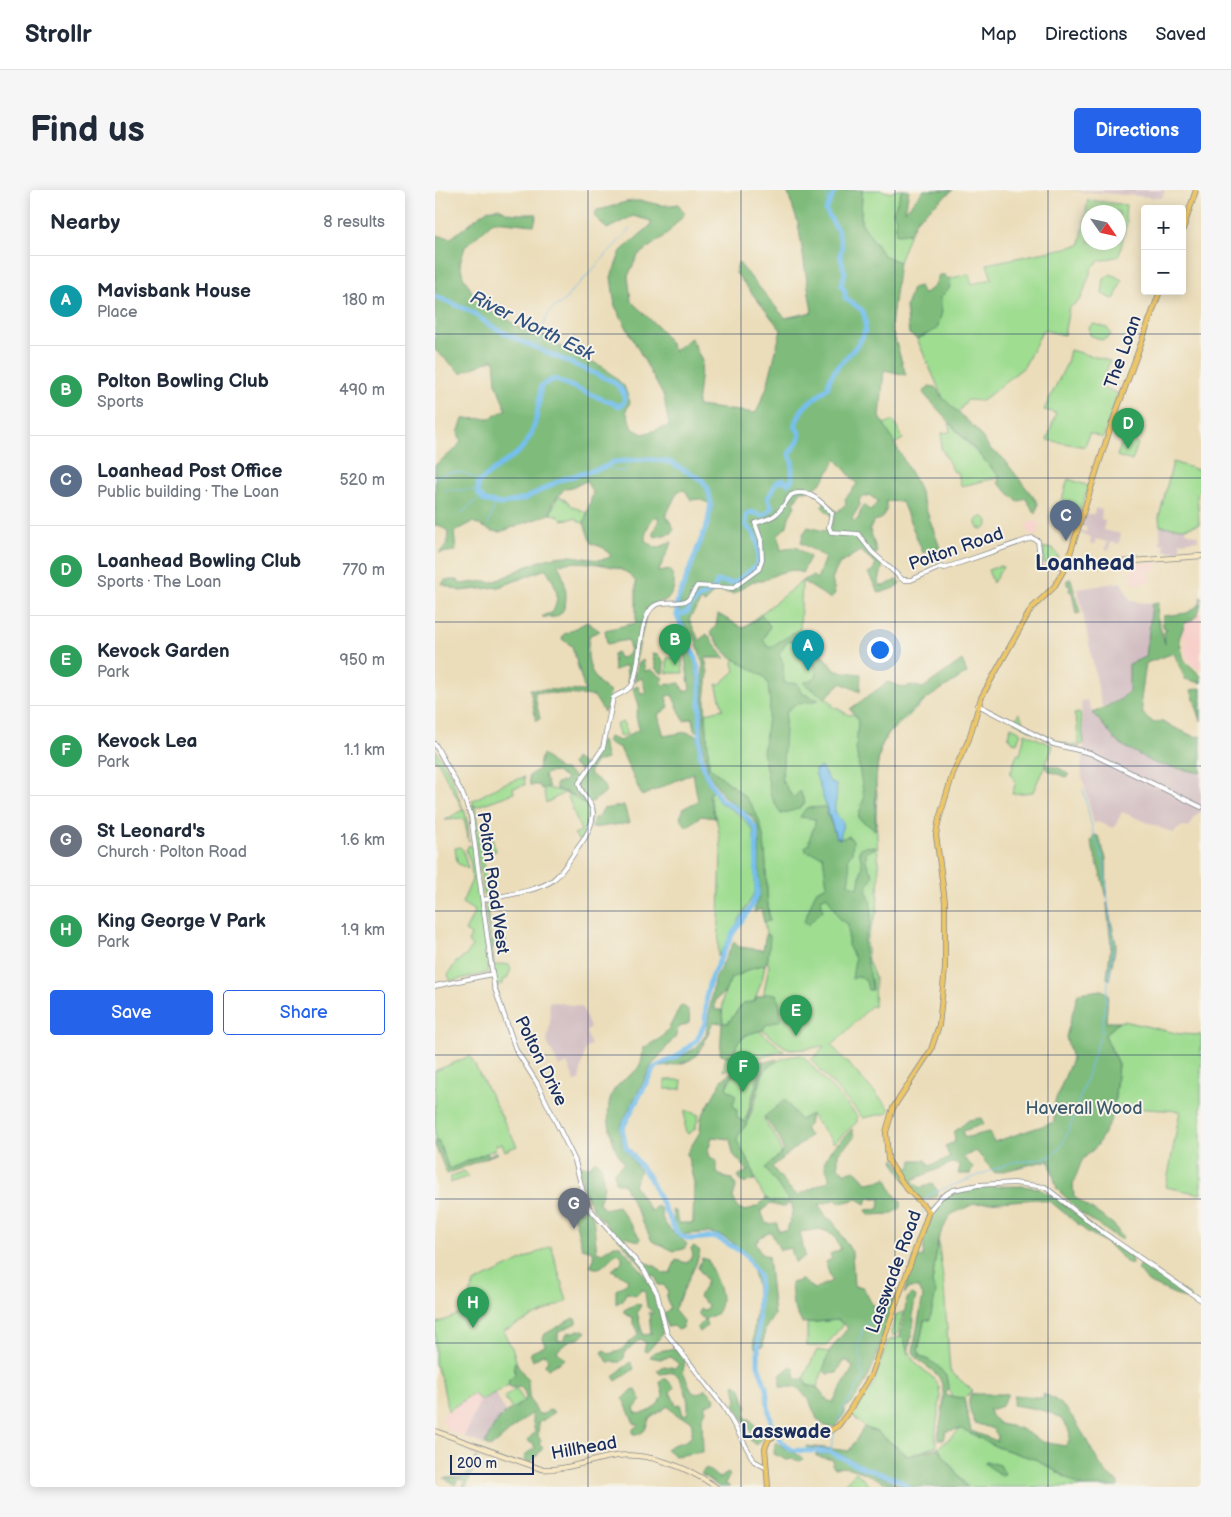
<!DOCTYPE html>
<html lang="en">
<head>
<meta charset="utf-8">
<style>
	:root { --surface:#fff; --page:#f6f6f7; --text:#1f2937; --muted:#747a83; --line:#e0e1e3; --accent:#2563eb }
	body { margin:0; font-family:"Balsamiq Sans",sans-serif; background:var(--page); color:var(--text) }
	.controls { position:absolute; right:15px; top:15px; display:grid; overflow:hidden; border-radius:5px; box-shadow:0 2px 12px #0003 }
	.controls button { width:45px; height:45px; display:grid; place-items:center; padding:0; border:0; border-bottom:1px solid var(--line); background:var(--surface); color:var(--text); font:25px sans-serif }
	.compass { position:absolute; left:646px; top:15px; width:45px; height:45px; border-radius:50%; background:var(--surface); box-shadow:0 2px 12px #0003; rotate:124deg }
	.scale { position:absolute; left:15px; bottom:12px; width:84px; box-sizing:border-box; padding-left:5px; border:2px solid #1b2f5e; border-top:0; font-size:14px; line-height:18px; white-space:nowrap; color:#1b2f5e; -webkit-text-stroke:4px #f7f3e8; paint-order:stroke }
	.you { position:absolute; left:444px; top:459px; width:18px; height:18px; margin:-12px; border:4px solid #fff; border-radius:50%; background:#1a73e8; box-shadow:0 0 0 8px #1a73e833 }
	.badge { display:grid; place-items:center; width:32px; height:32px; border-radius:50%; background:var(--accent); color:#fff; font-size:16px; font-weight:700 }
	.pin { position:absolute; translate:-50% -41px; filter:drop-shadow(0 1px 2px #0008) }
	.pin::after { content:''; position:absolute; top:26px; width:18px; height:15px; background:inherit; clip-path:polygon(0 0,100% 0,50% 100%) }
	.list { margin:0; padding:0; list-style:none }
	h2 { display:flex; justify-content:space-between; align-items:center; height:65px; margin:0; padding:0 20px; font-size:21px }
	h2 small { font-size:16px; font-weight:400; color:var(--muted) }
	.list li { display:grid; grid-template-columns:32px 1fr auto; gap:15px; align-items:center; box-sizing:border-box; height:90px; padding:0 20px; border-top:1px solid var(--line) }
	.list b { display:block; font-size:19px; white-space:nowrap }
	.list p { margin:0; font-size:16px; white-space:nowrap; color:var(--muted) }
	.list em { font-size:16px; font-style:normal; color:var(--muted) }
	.actions { display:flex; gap:10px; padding:15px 20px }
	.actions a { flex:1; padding:11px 0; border:1px solid var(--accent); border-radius:5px; text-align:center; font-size:18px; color:var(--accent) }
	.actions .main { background:var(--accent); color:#fff }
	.map { position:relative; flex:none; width:766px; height:1297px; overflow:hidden; border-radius:5px }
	header { display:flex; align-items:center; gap:30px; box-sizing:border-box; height:70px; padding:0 25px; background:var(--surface); border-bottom:1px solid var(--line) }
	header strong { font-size:24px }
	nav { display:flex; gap:28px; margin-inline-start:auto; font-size:18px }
	.intro { display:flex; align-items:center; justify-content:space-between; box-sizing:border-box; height:120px; padding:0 30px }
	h1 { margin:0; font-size:35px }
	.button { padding:12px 22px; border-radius:5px; background:var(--accent); color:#fff; font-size:18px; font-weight:700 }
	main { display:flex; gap:30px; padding:0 30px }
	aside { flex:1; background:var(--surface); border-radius:5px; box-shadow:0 2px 12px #0003 }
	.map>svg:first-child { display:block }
</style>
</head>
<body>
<header>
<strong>Strollr</strong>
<nav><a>Map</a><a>Directions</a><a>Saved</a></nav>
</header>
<div class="intro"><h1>Find us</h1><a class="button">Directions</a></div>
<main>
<aside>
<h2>Nearby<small>8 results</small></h2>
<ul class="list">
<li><span class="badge" style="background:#0f9aa8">A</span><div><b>Mavisbank House</b><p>Place</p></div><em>180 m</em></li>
<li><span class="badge" style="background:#2e9e5b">B</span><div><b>Polton Bowling Club</b><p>Sports</p></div><em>490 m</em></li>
<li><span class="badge" style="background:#5c6f8a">C</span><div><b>Loanhead Post Office</b><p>Public building · The Loan</p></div><em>520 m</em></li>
<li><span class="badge" style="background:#2e9e5b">D</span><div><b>Loanhead Bowling Club</b><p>Sports · The Loan</p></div><em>770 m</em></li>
<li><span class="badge" style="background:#2e9e5b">E</span><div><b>Kevock Garden</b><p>Park</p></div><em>950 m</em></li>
<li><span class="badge" style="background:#2e9e5b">F</span><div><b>Kevock Lea</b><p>Park</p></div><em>1.1 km</em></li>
<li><span class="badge" style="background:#6b7280">G</span><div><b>St Leonard's</b><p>Church · Polton Road</p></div><em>1.6 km</em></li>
<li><span class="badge" style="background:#2e9e5b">H</span><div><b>King George V Park</b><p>Park</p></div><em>1.9 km</em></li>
</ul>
<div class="actions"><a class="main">Save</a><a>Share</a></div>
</aside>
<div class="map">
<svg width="766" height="1297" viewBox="0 0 766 1297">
	<rect width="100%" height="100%" fill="#f7f3e8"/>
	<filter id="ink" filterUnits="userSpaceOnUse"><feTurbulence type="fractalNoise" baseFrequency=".02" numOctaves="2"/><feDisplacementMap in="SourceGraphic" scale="10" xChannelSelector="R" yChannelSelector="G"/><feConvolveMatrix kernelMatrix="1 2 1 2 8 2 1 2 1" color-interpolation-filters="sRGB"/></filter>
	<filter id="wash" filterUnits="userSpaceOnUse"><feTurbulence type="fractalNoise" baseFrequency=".0096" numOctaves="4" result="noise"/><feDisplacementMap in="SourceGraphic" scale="20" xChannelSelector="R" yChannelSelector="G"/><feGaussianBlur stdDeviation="1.12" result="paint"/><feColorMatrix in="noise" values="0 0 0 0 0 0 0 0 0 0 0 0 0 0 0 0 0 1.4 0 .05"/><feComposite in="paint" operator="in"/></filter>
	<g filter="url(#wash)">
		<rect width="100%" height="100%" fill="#ebddb9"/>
		<!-- built -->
		<path fill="#f7d0ca" d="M601,331L604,333L603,345L595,346L591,334Z
			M721,372L722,380L714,381L715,392L697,394L695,374Z
			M766,420V480L758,476L752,469L748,455L753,450L748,449L747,444L750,433L756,431Z
			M40,1203L45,1211L29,1247L14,1241L6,1231L11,1222Z"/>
		<!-- industrial -->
		<path fill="#d2bec2" d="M629,0H730L727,8Z
			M660,318L667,320L666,330L670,331L668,340L686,344L684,354L676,352L674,360L670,359L672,352L661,349L659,355L655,354L656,347L643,343V340L651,342L652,338L645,335L649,324H659Z
			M725,336L750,338L751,342L763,346V350L745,352V361H729V354H725Z
			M686,392L696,411L717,414L711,467L694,474V501L686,509L667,517L643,399Z
			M652,510L658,523L683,553L721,574L766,583V623H763L752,638L747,636L738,643L687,622L679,638L662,632L659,634L646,582L649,553L646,511Z
			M114,811L147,817L155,838L151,842L156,855L150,859L144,891H140L132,873L124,877L112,852L115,833Z
			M60,1203L71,1223L55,1242L50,1255L29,1247L45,1211Z"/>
		<!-- green -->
		<path fill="#9fdd91" stroke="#5d8678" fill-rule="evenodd" d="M427,0H446L456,3L459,0H467L461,28V43H475L464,72L448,65L426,32Z
			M653,10L691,15L690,27L692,31L684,66L664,71L657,78L646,109L634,118L629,145L608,140L589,177L547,211L532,210L523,223L508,208L482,149L498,141L499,120L513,89L534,84L537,94L557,89L552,74L645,55ZM654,22H684V52H654Z
			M676,84L687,90L680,108L678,109L667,104L669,89Z
			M659,134L672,138L676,144L674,147L667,150L655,145L654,137Z
			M635,160L675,171L665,197L683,203L668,248L654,243L650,257L612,250L621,223L609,220L632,173Z
			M459,231L468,249L459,254L448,234Z
			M514,233L564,286L562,288L526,296L523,282H519L506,258L507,243L515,242Z
			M688,248L703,253L697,271L682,266Z
			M738,272L766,281V300L762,304L764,334L750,338L725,336L724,327Z
			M633,289L654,296L643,326L624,319Z
			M123,306L132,311L137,316L152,323L149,333L144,332L141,328L127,330L122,325L115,324Z
			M541 333a6 6 0 1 1 12 0a6 6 0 1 1-12 0Z
			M608,358H618L623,366L619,374L609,373Z
			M565,376L568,377L558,393L553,380Z
			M367,391L365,439L401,481L390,508L398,513L396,515L414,525L490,511L453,544L446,557L440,589L442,603L441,626L444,684L442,721L431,751L433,770L440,788L439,817L436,816L397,856L455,919L453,923L428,928L376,870L389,858V856C351,862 357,863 328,840L327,813L334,775L328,760L331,744L329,732L335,731C327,687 339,639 306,604C297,594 284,586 274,577L271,523L288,519L281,494L284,495L300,481L298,473L308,438Z
			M247,467L248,483H232V468Z
			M584,523L590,536L620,551L645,557L644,558L618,552L580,532Z
			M645,523L649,553L646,555L643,554L642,533L639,524Z
			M188,532L193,544L185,547L181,535Z
			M576,537L586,542L582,553L578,552L573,546Z
			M590,543L618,556C613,572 604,586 598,602L577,604L581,592L575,584L582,564L585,565Z
			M0,559L15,584L28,619L2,570L0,571Z
			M89,587L90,595L78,598L79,603L40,617L37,611L68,594Z
			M108,597L130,602L153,615L156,621L155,631L147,649L144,650L139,644L146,641L132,604L129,603L111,613Z
			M278,601L284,612L304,624L318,640L320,658V702L283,767L286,658L283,636L274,605Z
			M38,615L40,619L53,708L49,705L35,616Z
			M29,619L33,635L34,652L29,629L10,630Z
			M57,648L61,661L46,663L44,649Z
			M34,655L39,658C41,676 56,775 52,783L16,791L13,785L21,772L25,771L28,767H30L37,757L33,752L36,745L30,741L40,721L27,713L37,690L36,674L31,660Z
			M25,657L28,660L33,679L22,673L20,658Z
			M54,711L53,726L59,774H57L50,717Z
			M71,749V759L58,757L57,751Z
			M67,774L74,775L76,779L72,789L67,790L68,794L62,795V799L58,776Z
			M330,775L327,790L319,812L308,813L293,833H287L288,807L296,788C309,784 317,776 330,775Z
			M689,831L745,844L766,845V1004L731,997L745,921L679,917L683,874L670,845L684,832Z
			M317,841H325L349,861L318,869L288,881L291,866L298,867L302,853Z
			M367,865L422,926V932L399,953L376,925L366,930L329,927L331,933L342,949L347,963L331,978L355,1012C324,1017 326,997 315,976C311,968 302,959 302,949C302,942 310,939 312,933C319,918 324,899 328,882C338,870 352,866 367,865Z
			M35,866L82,956L70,961L67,953L61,955L59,960L14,979L4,953L0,952V881Z
			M328,871L310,932L301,928L291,898C297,882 311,873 328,871Z
			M230,890H247L246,899H230Z
			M250,920L264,925L260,939L253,944L250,940Z
			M29,981L34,986L15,993V987Z
			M503,1049L509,1097L515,1181L538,1201L529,1208L517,1207C511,1187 505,1174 485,1166L483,1161L497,1094Z
			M116,1056L132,1111L68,1141L78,1160L86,1188L45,1211L39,1203L13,1221L7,1191L0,1174V1134L27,1123L39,1093Z
			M468,1122L463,1144L458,1146L456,1143L461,1125Z
			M403,1130L408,1134L391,1156H372V1133Z
			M465,1147L470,1149L474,1163L475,1162C477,1178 500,1182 504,1198C508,1217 497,1237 502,1256L473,1266L442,1242L429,1237L418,1226L437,1198L453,1151Z
			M382,1160L393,1162L394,1165L382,1197L371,1195L369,1187Z
			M81,1198L89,1211L77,1219L69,1207Z
			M527,1238L562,1257L602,1270L647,1297H532L503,1258Z
			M421,1282L436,1297H410L408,1295Z"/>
		<!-- forest -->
		<path fill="#7fbc7b" stroke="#4d766c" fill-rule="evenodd" d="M352,0H427L426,32L448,65L464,72L456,137L471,185L449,180L445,227L482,294L505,358L488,363L467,312L451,311L452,319L446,329L439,331L435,339L442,363L438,365L448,375L443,395L449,396L461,390L466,393L460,398L444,403L433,383L438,380L441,373L425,361L404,374L397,389L400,403L396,409L367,391L378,386L382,389L390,367L366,353L368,344L373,337L389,341L396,336L399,328L386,316L390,312L402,322L411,314L410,309L422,294L401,269C392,284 386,302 366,301L359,312L360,316L354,327L352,336L343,345L346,360L361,357L375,367L367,383L358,380L344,383L327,391H318L298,404L280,400L270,413L266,411L254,429L264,450L272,444L290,468H270L273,483L270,511L274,577C288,589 306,600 317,616C337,648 328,693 335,731L329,732L326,719L319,722L324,704V638L316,626L289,607L273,582L268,559V473L261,450L244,428L245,409L273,335L278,315L264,309L256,310L250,300L243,301L231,325L239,339L237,343L220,347L218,343L224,331L222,326C214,330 210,342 210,351L222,358L237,352L223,382L235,380C241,392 241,400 231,411L222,412L212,419L196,493H193L191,475L179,481L178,464L182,462L183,467L188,468C197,463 195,458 193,450L172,454L170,440L201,433V392C198,388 194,383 189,381C175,374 137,369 123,375C130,386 138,421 120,427C116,428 111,427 107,427L109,425L117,423C127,406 120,394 111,379L64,397L25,401L7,394L10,390H23L25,394L51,391L56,393C80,383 108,365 134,366C146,366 166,374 176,366L169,358L156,353L149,333L158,303L151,291L139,297L130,298L118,312L115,324L65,342L57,341L38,332L19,342L21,361L4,363L12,354L13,341L3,335L0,336V275L21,259L26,251L23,243L28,229L55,228L71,220L61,193L59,169L26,183L0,160V45L16,48L52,20L64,18L73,23L84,24H102L99,35L59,31L30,57L25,73L28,86L44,114L62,122L85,138L108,143L120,154L170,178L189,196L195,212L191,221L198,239L208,244L234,236L229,207L180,116L176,87L186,61L215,36L216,31L198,26L172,39L159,26L162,20C177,18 188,10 204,11C221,12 223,18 243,14L250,23L231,45L203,65L193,86L196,111L229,143L239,161L256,148L267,171L262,216L321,223L332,197L346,140L301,83L303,72L350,128L377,122L363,33ZM434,305L443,311L436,321L428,315L423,329L419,332L417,328L425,315L424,309Z
			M467,0H474L470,21L489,0H518L482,29L475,43L461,44V28L458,22Z
			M504,85H510L516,91L514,99L505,108L507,122L502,139L482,149L474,144L471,117L477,98L484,96L488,104L499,97Z
			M494,196L500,197L508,208L542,240L556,260L567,267L603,313L601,324L590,308L583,312L563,293L564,286L488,203Z
			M636,389L645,423L641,424L637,402L634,401L635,396L632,395V390Z
			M766,406C766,419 763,430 750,433L744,449L749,470L766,486V493L750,489L739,463L711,473L706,509L708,524L719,533L725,531L760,547L766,546V583L721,574L683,553L658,523L686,509L694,501V474L711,467L717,414L723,413L722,426L730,454L729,442L732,439L728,437V426L752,423L765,414Z
			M283,424L308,438L327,425L335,436L328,450L334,458L365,439L401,481L426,484L425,502L406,493L390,508L368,493L379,489L382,485L380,475L365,451H353L344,464L348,473L349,493H363L366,503L384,510L359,515L351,522L347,590L358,608L365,601L370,613L363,619L346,624L336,606L328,562L335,514L333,494L329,487L293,465L275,443L281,436Z
			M152,432L165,441L155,445C149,466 155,490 175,502L174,514L169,522L159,506L99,502L105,529L101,530L95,499L150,501L137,456L127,449L128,445Z
			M248,447L260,471L264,502V542L259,540L257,528L249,531L237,505L231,506L234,517L223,525L229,546L251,542L263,546C263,567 267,583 278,601L274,605L280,628L266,626L252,637L245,628L249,618L263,611L258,583L207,606L185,558L172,552L174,547L185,551L204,539L201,526L204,515L198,498L203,496L206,504L211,503L207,488L199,492L203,474L208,470L210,481L216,480L228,488L227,495L245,493L248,501L255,500L249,462L242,459L237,450Z
			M217,464L223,465L229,473L228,484L221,479Z
			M527,470L532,483C508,499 455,528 446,557C439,583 441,612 440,640L423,628L429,608L421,559L423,529L415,519L453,492L470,498L475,495L488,498Z
			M766,498V531L756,500Z
			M167,551L172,569L160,572L154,583L168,594L171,602L157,612L147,614L141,606L121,599V593L131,591L130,588L121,582L112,583L109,586L114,597L106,599L104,595H95L94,586L103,579L107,564L125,580H130L141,588L147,582L137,574L140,568L150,575L161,562L159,557Z
			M613,575L626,579L634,585L631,587L612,580L610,576Z
			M189,615L194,633L157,638L159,628H163L168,619Z
			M390,617L401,647L405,649L414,646L418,651L417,662L413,668L415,681L413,694L423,698L427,676L424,661L427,657L440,656L441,658L432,662C429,671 433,677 438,685L431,700C437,710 438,726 434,738C432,743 429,747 429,753C429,769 437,783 437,800H433L431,791L424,786L417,789L420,769L413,755V734L405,730L392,706L386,709L388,720L373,735L369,732L381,701L392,696L388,666L371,661L370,657L374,654C374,644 381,638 380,629L365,627L371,618Z
			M659,645L663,646L671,668L672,707L656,652Z
			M672,713L681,754L674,790L672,788L676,755Z
			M331,744L335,746L333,769L330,775C317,776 309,784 296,788L290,802L280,810V820H287L288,833H293L308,813L319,812L322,807L334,803L341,804L345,815L346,830L331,835L328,840L310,845L302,854L298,867L285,864L287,833L278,832C263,865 266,872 226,877L261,858L271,845L279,791L299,752L304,757L328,760Z
			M667,800L673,804L671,832H684L670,845L683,874L678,926L662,956L647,970L638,994L639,1007L678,1034L688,1048L686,1050L647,1024L622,999L614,970L560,983L541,961L528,967L538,977L535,984H523L525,975L517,973L477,990L485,998L497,994L503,1001L502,1007L486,1009L471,993L458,971L460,969L468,980L476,977L477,970H491L494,976L515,968L510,956L520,952L519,942L534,930L546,928L549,934L528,941L529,948L554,942L559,952L619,932L620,911L637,869L631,847L643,803Z
			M246,815C255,819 255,824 254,833L243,838L241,846L217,875L185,937L187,954L205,981L199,995L216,1021L222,1016L226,1019C225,1035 242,1045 252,1054L249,1059L239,1061L217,1051L189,995L180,992L179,982L189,973C176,957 167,918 179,900C192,882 208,886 208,858L226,848L234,838Z
			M341,869L343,871L334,876L328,882L311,935L303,946L302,951L316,976L320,990L308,993L302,986L313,981L298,964L295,949L277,947L273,960L275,967L282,971V983L290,988L298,989L301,997L298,1007L302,1017L310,1021L323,1016L331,1008L336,1012H355L330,978L349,961L344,947L329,927L350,910L365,930L376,924L374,935L370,939L375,946L337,977L358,1002L363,1005L395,990L389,973L395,961L417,939L419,948L403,963V977L410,983L420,980L432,993L449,990L451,987L458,1003L466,1012V1018L456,1024L434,1025L431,1020L444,1019L445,1008H433L431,1014L423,1009L405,1013L401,1009L384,1015L392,1028L397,1030L417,1062L419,1096L428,1097L439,1118L453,1107L460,1109C449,1141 437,1199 409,1219V1224L401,1237L390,1236L382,1229L374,1210L362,1197H345V1185L356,1176L359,1179L361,1189H369L372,1195L383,1198L393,1211L398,1212L418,1178L413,1171H408L402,1183L392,1184L388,1180L395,1160L413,1138L403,1130L367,1133L358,1115L356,1093L367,1090L379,1099L397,1091L390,1072L397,1069L395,1064L406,1059L398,1044L385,1039L365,1042L370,1066L360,1073L356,1058L345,1060L336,1042L325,1047L321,1053L326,1064L333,1066L339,1125L330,1139L328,1156L320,1158C317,1143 321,1127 322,1112C324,1081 307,1047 274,1043C266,1042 256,1045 247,1044L240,1037L237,1020L241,1022L243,1033H258L259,993L252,963L265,942L266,928L287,890L301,878H307L294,889L291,898L301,905L298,915L302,920V928L310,932L328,871L333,872ZM356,1013L358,1019L352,1041H343L342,1033L331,1034L326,1021L335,1014L347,1017Z
			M1,951L4,952L14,979L52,963L54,966L60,962L63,963L12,984L0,955Z
			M160,970L166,975L169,997L164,1013L169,1019L183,1016L205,1048L204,1052L191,1046L189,1049L205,1070L222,1077L229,1084L235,1083L241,1070L252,1073L258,1065L256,1058L259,1056L265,1061L261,1074L239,1120L248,1131V1138L243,1140L239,1136L232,1137L229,1124L235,1118L231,1107L233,1102L229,1095H223L221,1087L214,1084L158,1019L149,1001L144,975L154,977Z
			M588,996L603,998L620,1008L696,1067L697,1073L693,1074L673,1054L651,1041L616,1012L602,1009L539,1014L515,1025L503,1049L497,1094L501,1102L495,1130L489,1131L483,1161L485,1166L502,1175L511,1186L514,1199L511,1203L512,1206L529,1208L536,1241L562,1251L563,1246L558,1239L540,1233C536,1224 531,1213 536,1204H573L567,1216L554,1220L556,1226L565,1234L584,1238L608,1252L630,1256C634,1252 636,1247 634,1241C626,1219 598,1219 578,1215L579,1205L609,1208L608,1204C647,1215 656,1280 683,1292V1297H647L602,1270L562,1257L527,1239L511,1241L509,1250L503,1249C505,1232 514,1201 503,1186C495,1176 483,1174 478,1161L488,1106L484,1098H474L469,1104L479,1068L488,1067C489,1055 489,1039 493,1028C507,992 557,997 588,996Z
			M147,1012L158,1027L162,1063H167L179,1055H184C210,1082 228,1106 227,1145L212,1162L209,1161L211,1153L205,1149L190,1162L189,1168L185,1172H173L167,1162L170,1160L173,1164L185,1161L203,1145V1140L198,1134V1128L189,1123V1120L201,1114L206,1115L202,1122L208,1145L216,1144L214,1122L217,1124L218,1122L212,1117L210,1102L207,1099L202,1105L191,1103L188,1110L181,1114V1100L191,1094L193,1089L177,1080L187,1072V1067L183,1063C173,1067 168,1084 155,1076L159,1069L158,1061L147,1058L140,1030L134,1019L138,1014L142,1020L147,1022Z
			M267,1068L273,1070C278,1086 294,1108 281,1124L270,1129L272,1136L265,1142L262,1137L269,1130L263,1123L265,1119L271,1120L273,1115L264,1107L272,1091L263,1078Z
			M704,1075L710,1076L755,1106V1111L713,1092L703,1079Z
			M476,1104L481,1106L477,1125L479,1130L473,1164L469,1149L465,1147L472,1109Z
			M138,1128L141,1130V1133L123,1142V1151L129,1150L132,1143L148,1140L151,1142L144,1149L135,1150L122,1161L130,1169L113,1179L110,1175L113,1170L110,1163L98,1171L95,1163L110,1156L108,1148L110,1144Z
			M240,1158L250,1171L248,1181L257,1202L262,1204L271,1199L280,1208L279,1212L269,1216L271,1220L267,1229L268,1262L240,1266L231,1259C245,1248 262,1258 256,1230L242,1226L233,1216L214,1229L210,1240L205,1244H198V1239L204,1235L199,1233L188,1209L196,1201L201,1200L206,1210L199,1219L201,1223C212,1226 223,1216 228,1206L225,1192L228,1188C231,1189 238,1194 239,1198L235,1202L241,1215L245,1214L248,1225L252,1224C256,1213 248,1189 239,1182L225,1184L222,1181L229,1176L240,1178L244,1174L235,1167L225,1169L215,1167L219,1162Z
			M81,1172L93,1191L94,1206L103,1224H109L114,1220L120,1222L104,1233L103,1246L106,1251L104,1254L108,1258L96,1273L89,1270L92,1263L100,1259L98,1253H95L93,1250L100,1242L96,1223L59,1255L55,1257L50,1255C54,1244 61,1229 72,1222C79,1218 86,1215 91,1208L89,1201L84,1196L78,1198L74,1196L73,1190L80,1184L79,1173Z
			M196,1172L199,1179L181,1191L178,1186Z
			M301,1194L306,1199L312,1218L310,1222L311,1229H315L328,1246L325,1252L320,1255L315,1249L317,1243L299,1215L302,1210L299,1195Z
			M429,1237L442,1242L473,1266L503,1258L532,1297H477L464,1289L426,1275L400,1262L384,1258L372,1259V1256L414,1261Z
			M340,1253H343C352,1261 363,1263 368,1269L366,1271L357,1269L352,1270L339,1264Z
			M381,1264H395L470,1297C446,1297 425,1273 400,1278L397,1275L398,1270L381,1266Z
			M41,1267L43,1269L31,1297H28L30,1291L23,1289L20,1295L9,1288L31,1287Z
			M551,1271L565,1275L570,1284L566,1285L549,1273Z
			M271,1278L284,1288L293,1283L295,1285L290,1293L295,1297H284L266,1284Z"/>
		<!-- water -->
		<path fill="#76bfee" stroke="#4877a6" d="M386,577L394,591L401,595C405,613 392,617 408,632L405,649L401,647L381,585L380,580Z"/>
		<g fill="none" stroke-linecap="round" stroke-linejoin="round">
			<!-- stream -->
			<path stroke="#76bfee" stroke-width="1" d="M389,0L393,11
				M105,160C104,149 109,127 117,119C121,116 126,114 130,110C136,102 140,96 148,90L195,39
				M170,277L189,282L198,269
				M0,288C15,279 32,281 45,292
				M9,300H43
				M26,323L46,307
				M53,335L60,314
				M648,599L658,642L669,672L678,759L666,843
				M490,1015L493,1005L578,972L602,970L617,966L627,956L638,929L665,846
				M475,1053L489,1019
				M403,1232L406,1222L429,1186L425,1180L427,1174L423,1157L427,1140L444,1118L459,1077L463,1073
				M395,1262L400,1241"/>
			<!-- river -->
			<path stroke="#76bfee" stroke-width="5" d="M0,106L35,121L56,136L90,153L177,191C184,196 193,204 188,214L184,216L119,189L106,196C103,222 101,251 77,267C66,275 52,283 43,294V303L50,311L67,314L89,309L128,289L170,277L178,272L212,269L235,272L267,290L273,299L276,313L273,332L242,412V426L261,469L265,489V564L271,585L286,610L307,622L321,639L322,703L316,717L298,743L276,788L272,802L270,833L262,850L244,865L219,878L187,939L191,957L214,987L239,1038L246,1046L255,1049L281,1047L309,1063L324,1086L323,1175L331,1197L333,1217L338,1240L349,1254L357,1260L395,1262L424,1276L464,1290L473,1297
				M242,426L252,422C257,410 269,405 279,400L282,391L297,393L301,392L322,375C324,358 325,346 311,336V324L317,322L328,326L337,318L333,308L342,292L349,290L353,294L357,290V270L354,264L363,251L365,244L360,236C369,209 375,215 393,197C396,168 444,155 427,120L410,108V101L406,95L410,83L405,65L407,57L403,41L391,21L400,0"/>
		</g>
	</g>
	<g filter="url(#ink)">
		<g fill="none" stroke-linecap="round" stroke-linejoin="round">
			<!-- tertiary casing -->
			<g stroke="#83868c" stroke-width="5.5">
				<path id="tertiary" d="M543,515L618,554L655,563L766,617
					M0,554L27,603L36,626L59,796L81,860L102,893L140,971L149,1006L155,1019L209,1080L222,1103L232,1144L289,1217L319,1271L330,1277
					M48,710C66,706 104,701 118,690C128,682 135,669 142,659C150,649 157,638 158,624C158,611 145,605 144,593L168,558L178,508C184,503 193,502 197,495C206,479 203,427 219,416C227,410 243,415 253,410L262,396L298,398L324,379L327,369L326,350L320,333C342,327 343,324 356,305C372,297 387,312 397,323L394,337L396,342L423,344L437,362L468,390H476L506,377L510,378L597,348L603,351L606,376H631
					M0,796L57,784
					M494,1021L506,1007L518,1000L543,995L579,993L610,997L666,1041L766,1110"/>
			</g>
			<!-- secondary casing -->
			<g stroke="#83868c" stroke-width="6">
				<path id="secondary" d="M631,376L766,366
					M0,1241L106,1279C128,1281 152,1271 175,1267C209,1260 253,1277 281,1297"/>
			</g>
			<!-- primary casing -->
			<g stroke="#83868c" stroke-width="6">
				<path id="primary" d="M747,42L761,0
					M333,1297L330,1258L334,1249L351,1240L393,1242L403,1236L414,1221L436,1185L494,1021L471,998L453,970L451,942L458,918L496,860L504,835L510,779V712L501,645L504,629L518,583L534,549L546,508L596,419L619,397L631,376L675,239L725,101"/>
			</g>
			<!-- tertiary -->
			<use href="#tertiary" stroke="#fff" stroke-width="4"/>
			<!-- secondary -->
			<use href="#secondary" stroke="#f7e8c3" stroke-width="4.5"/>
			<!-- primary -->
			<use href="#primary" stroke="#ecc669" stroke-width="4.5"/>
		</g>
	</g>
	<!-- grid -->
	<path fill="none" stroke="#1b2f5e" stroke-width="1" stroke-opacity="0.55" d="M153,0V1297M306,0V1297M460,0V1297M613,0V1297M0,144H766M0,288H766M0,432H766M0,576H766M0,721H766M0,865H766M0,1009H766M0,1153H766"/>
	<g text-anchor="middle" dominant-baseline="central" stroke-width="4" stroke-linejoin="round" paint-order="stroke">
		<!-- street labels -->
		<g font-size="18" fill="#1b2f5e" stroke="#f7f3e8">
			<text transform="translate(688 162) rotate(-70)">The Loan</text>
			<text transform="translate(521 359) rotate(-19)">Polton Road</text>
			<text transform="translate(58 693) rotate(82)">Polton Road West</text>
			<text transform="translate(106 871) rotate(64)">Polton Drive</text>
			<text transform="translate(459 1082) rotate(-70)">Lasswade Road</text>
			<text transform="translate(149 1258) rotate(-10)">Hillhead</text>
		</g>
		<!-- park labels -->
		<g font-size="18" fill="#3c5a6b" stroke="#f7f3e8">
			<text x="649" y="918">Haverall Wood</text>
		</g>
		<!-- water labels -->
		<g font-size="19" font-style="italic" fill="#325382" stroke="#f7f3e8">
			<text transform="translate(97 136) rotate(26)">River North Esk</text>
		</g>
		<!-- quarter labels -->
		<g font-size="20" font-weight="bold" fill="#1b2f5e" stroke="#f7f3e8">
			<text x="351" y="1242">Lasswade</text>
		</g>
		<!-- district labels -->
		<g font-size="22" font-weight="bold" fill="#1b2f5e" stroke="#f7f3e8">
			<text x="650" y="373">Loanhead</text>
		</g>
	</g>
</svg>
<div class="controls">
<button>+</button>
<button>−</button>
</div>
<svg class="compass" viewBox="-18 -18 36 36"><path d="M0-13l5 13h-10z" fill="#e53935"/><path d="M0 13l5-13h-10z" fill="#747a83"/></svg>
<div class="scale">200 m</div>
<div class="you"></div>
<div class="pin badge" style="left:373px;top:481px;background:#0f9aa8">A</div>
<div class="pin badge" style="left:240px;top:475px;background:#2e9e5b">B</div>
<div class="pin badge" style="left:631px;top:351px;background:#5c6f8a">C</div>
<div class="pin badge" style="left:693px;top:259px;background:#2e9e5b">D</div>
<div class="pin badge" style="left:361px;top:846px;background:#2e9e5b">E</div>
<div class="pin badge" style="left:308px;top:902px;background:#2e9e5b">F</div>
<div class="pin badge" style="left:139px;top:1039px;background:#6b7280">G</div>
<div class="pin badge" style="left:38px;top:1138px;background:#2e9e5b">H</div>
</div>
</main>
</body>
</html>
